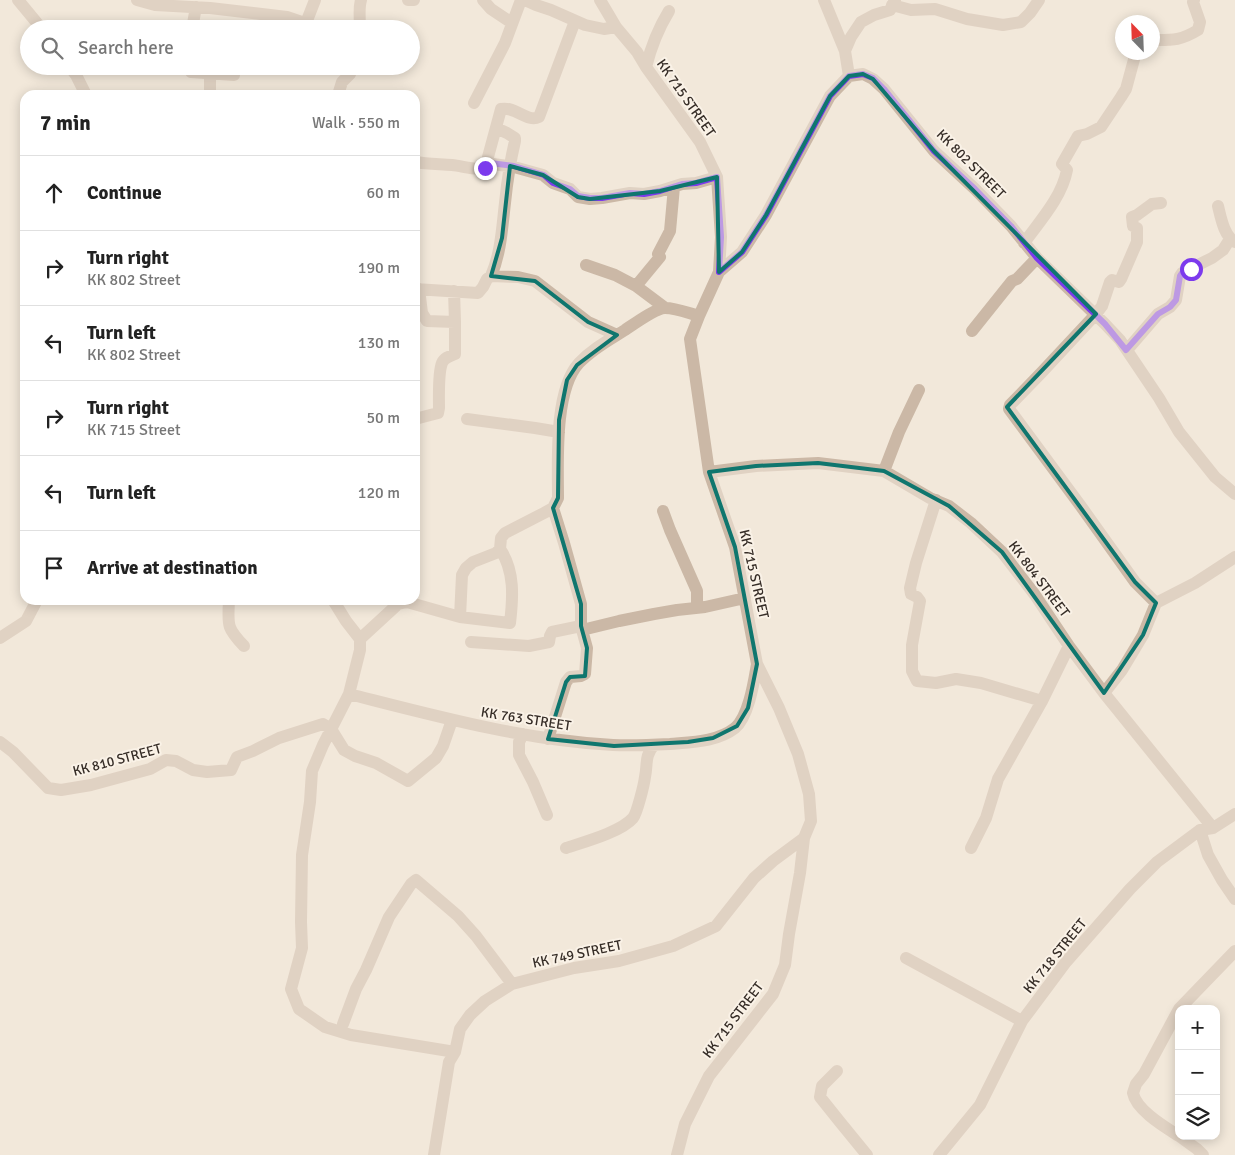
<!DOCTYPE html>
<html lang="en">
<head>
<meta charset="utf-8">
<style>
	:root { --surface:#fff; --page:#f2f2f2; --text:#222; --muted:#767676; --line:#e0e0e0 }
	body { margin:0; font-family:Signika,sans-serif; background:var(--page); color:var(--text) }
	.controls { position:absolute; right:15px; bottom:15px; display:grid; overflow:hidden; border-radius:10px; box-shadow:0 2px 12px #0003 }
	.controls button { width:45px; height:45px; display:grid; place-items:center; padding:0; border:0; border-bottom:1px solid var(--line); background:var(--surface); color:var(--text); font:25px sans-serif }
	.compass { position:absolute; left:1115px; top:15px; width:45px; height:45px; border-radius:50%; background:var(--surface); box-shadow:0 2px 12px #0003; rotate:337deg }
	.stop { position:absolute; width:15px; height:15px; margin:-11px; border:4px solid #7c3aed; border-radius:50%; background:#fff }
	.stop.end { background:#7c3aed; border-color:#fff; box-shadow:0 1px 5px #0008 }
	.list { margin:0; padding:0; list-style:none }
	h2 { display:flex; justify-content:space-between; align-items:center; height:65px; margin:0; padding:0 20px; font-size:21px }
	h2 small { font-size:16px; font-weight:400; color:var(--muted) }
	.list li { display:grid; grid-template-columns:32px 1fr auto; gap:15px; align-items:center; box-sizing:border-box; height:75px; padding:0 20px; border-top:1px solid var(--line) }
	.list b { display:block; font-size:19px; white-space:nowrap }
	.list p { margin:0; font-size:16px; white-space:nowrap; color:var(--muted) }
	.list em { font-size:16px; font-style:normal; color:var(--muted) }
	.icon { flex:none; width:28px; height:28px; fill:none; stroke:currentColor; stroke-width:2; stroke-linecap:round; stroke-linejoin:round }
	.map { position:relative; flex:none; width:1235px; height:1155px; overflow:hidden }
	.search { position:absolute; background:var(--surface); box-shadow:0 2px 12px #0003; left:20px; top:20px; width:400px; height:55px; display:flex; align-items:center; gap:12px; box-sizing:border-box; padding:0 18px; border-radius:28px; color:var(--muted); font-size:19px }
	.panel { position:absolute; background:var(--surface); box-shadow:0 2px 12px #0003; left:20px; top:90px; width:400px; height:515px; border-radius:15px }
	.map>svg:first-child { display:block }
</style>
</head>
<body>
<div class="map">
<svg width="1235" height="1155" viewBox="0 0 1235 1155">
	<rect width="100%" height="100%" fill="#f2e8da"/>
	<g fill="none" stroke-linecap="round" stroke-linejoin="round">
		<!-- street -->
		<path stroke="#cbb8a6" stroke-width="12" d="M18,0L42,29
			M137,0L155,5L210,8L287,17L322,29
			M408,0H414
			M483,0L491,9L512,23
			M525,0L536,5L551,10L585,25L604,29L616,27
			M600,0L616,27L637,52L646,67L700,142L717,177L721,237L719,272L699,316L690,339L709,472L735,547L757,664L779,708L798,754L809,794L811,821L804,838L800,873L789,934L785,965L773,994L709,1076L685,1124L677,1155
			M824,0L845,51
			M892,5L911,10L935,9L967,19L1003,25L1021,22L1030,13L1039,0
			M306,23L315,0
			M192,29L196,7
			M359,29C361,19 358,10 361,0
			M1152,40C1172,40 1180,41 1198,30L1200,22L1193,2L1194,0
			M69,66L76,75L86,95
			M188,66L191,72L234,75
			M646,67C651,47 658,29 669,11
			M210,74V95
			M849,76L845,51L851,37L861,22L874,15L890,10L895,0
			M338,95L342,82L350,74L353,66
			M474,103L505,43L521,0
			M415,162C427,164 440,164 452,165C463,166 475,171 485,168L501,109C516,106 527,123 539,117L575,21
			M486,163L514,167L543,175L553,183L570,189L578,197L590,199L602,198L630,193L644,194L660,191L682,184L696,183L717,177
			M1218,206C1221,218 1224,236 1235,242
			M1024,243C1040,221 1062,197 1067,170L1062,164L1078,136L1087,134L1101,127L1121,97L1126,89L1136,52
			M586,265L615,275L636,286L664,307
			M719,272L742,252L766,215L830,96L849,76L863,74L873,79L884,89L934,151L975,189L1011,226L1037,258L1105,324L1120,340L1159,398L1179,432L1215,477L1235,494
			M491,276C501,253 502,228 505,203C507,183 510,162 515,141V138L507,133L496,128
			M636,286L660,257L658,254L670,231L674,187
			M415,289L478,293L483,287L487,279L491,276L518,277L535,281L588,322L617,335
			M419,289L422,313L427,321L455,322
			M972,331L1012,281L1017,279L1037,258
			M1127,350L1158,314L1170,307L1176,300L1180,276L1182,273L1212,258L1223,250L1230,239
			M415,419L438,413L439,408C439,396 438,373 442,363C444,358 450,356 455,354V322L454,291
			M467,419L535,428L559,432
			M884,471L899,432L919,390
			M709,472L756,466L818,463L884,471L930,498L949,506L971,523L1002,552L1035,595L1069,646L1104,693L1213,828
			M936,500L916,563L910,588L911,594L917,597L920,601L912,645V671L917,681L936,683L956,679L981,683L1042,701
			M663,511L670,530L697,591V608
			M229,600C228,625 226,627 244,646
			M333,600L346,621L360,639V650L349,694C436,716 523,740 613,745C632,746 651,745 670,744C692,742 717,742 735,728C749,716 754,681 757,664
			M1156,603L1135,582L1080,505L1009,409L1010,405L1042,372L1096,314L1102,306L1110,282L1112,280L1119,282L1121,279L1137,242V228L1133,226L1132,217L1137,215L1152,204L1161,203
			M460,617L462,575L466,568L473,562L496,553L500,549L501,538L505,533L544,513L553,508L558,498C558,462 554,390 579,363C592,349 609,340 625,330C634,324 656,308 665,308C676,308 688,313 699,316
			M582,630L619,621L654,614L677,610L705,607L745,598
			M0,638L26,621L37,600
			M360,639L398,604L407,602L460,617L510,623C513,598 515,571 500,549
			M471,642L529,646L549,642L550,636L552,632L581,626
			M1104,693L1122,670L1143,635L1156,603L1195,583L1235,557
			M349,694L323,745L312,771L310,802L302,855L301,922L302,948L291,989L299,1009L325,1027L351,1035L455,1052
			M523,734L519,742V755L533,782L547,815
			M548,739L566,682L570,677L581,676L585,674L587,648L581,626V604L564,543L553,508
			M0,742L13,752L48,788L61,790L91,785L150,769L166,760L176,761L193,770L207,772L231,770L237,757L253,751L279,738L323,724L331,729L344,750L355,756L376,763L408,781L436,758L443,746L452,720
			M1200,830L1208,855L1222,880L1235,899
			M566,848C584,842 621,832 633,818C637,813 644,785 645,777C648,763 644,757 654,745
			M971,848L986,818L998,779L1042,701L1069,646
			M906,958L1022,1021
			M1179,1009L1144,1074L1136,1084L1133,1093C1136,1110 1165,1127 1179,1136
			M1179,1009L1235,951
			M343,1024L356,989L366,970L389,917L411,884L416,880L458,916L476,936L512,984
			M837,1071L822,1086L820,1097L840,1122L867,1155
			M1179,1136L1197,1149L1203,1155
			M434,1155L449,1062L455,1052L460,1029L470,1015L485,1001L512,984L574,968L619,961L673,946L716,926L754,878L773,861L804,838
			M939,1155L980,1105L1022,1021L1066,962L1130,889L1157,862L1200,830L1213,828L1235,814"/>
	</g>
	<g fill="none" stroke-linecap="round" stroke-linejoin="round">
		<!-- route -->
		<path stroke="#7c3aed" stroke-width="6" d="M485,168L486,164L490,163L514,166L544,175L553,183L570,189L578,196L590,198H602L630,193L644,194L660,191L682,184L696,183L717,177L721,237L719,272L742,252L766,215L830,96L849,76L863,74L873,78L884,89L934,151L975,189L1011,226L1037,258L1105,324L1126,350L1158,314L1170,307L1176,300L1180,276L1182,273L1191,269"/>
	</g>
	<!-- marked area -->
	<path d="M0 0H1235V1155H0ZM863,74L873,79L934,151L1096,314L1007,407L1135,582L1156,603L1143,635L1104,693L1002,552L949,506L884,471L818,463L756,466L709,472L735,547L757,664L748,708L737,726L713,738L688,742L614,746L548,739L566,682L570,677L585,676L587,648L581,626V604L553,508L558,498L559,420L567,380L577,365L617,335L588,322L535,281L491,276L502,238L510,166L543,175L578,197L590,199L660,191L717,177L719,272L742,252L766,215L830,96L849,76Z" fill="#f2e8da" fill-opacity=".55" fill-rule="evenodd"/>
	<path fill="none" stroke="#0f766e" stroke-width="4" stroke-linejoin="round" d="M863,74L873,79L934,151L1096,314L1007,407L1135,582L1156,603L1143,635L1104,693L1002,552L949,506L884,471L818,463L756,466L709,472L735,547L757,664L748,708L737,726L713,738L688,742L614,746L548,739L566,682L570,677L585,676L587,648L581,626V604L553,508L558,498L559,420L567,380L577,365L617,335L588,322L535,281L491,276L502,238L510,166L543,175L578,197L590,199L660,191L717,177L719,272L742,252L766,215L830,96L849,76Z"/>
	<g text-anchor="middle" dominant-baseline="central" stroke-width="4" stroke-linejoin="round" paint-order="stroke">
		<!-- street labels -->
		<g font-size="14" fill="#362d27" stroke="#faf2e7">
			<text transform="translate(686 98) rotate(55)">KK 715 STREET</text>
			<text transform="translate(971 164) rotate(45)">KK 802 STREET</text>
			<text transform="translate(754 574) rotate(77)">KK 715 STREET</text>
			<text transform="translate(1039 579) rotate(53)">KK 804 STREET</text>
			<text transform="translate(526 719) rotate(9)">KK 763 STREET</text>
			<text transform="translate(117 760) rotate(-15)">KK 810 STREET</text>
			<text transform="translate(577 954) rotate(-12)">KK 749 STREET</text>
			<text transform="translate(1055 956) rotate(-51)">KK 718 STREET</text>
			<text transform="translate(733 1020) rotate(-53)">KK 715 STREET</text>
		</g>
	</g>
</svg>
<div class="controls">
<button>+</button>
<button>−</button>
<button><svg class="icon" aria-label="layers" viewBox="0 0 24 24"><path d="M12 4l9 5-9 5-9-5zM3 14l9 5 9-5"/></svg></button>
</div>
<svg class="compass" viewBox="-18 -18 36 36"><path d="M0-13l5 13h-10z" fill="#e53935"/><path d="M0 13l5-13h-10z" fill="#767676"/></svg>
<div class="stop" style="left:1191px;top:269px"></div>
<div class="stop end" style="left:485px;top:168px"></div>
<div class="search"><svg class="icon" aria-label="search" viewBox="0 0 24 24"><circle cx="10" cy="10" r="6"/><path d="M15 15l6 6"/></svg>Search here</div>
<section class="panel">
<h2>7 min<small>Walk · 550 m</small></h2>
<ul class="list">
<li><svg class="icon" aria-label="ahead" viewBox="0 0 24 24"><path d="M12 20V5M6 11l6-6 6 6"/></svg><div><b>Continue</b></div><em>60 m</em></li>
<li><svg class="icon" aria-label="right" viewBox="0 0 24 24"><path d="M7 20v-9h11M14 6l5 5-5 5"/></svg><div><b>Turn right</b><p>KK 802 Street</p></div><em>190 m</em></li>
<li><svg class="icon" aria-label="left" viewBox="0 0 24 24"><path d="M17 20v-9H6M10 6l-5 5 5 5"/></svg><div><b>Turn left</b><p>KK 802 Street</p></div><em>130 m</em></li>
<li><svg class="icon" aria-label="right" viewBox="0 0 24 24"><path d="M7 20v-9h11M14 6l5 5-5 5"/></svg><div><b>Turn right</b><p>KK 715 Street</p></div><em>50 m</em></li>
<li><svg class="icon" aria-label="left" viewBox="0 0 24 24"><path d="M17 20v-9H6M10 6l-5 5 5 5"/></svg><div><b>Turn left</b></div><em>120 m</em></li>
<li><svg class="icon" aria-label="arrive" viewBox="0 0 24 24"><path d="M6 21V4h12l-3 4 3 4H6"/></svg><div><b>Arrive at destination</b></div></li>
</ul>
</section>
</div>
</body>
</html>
